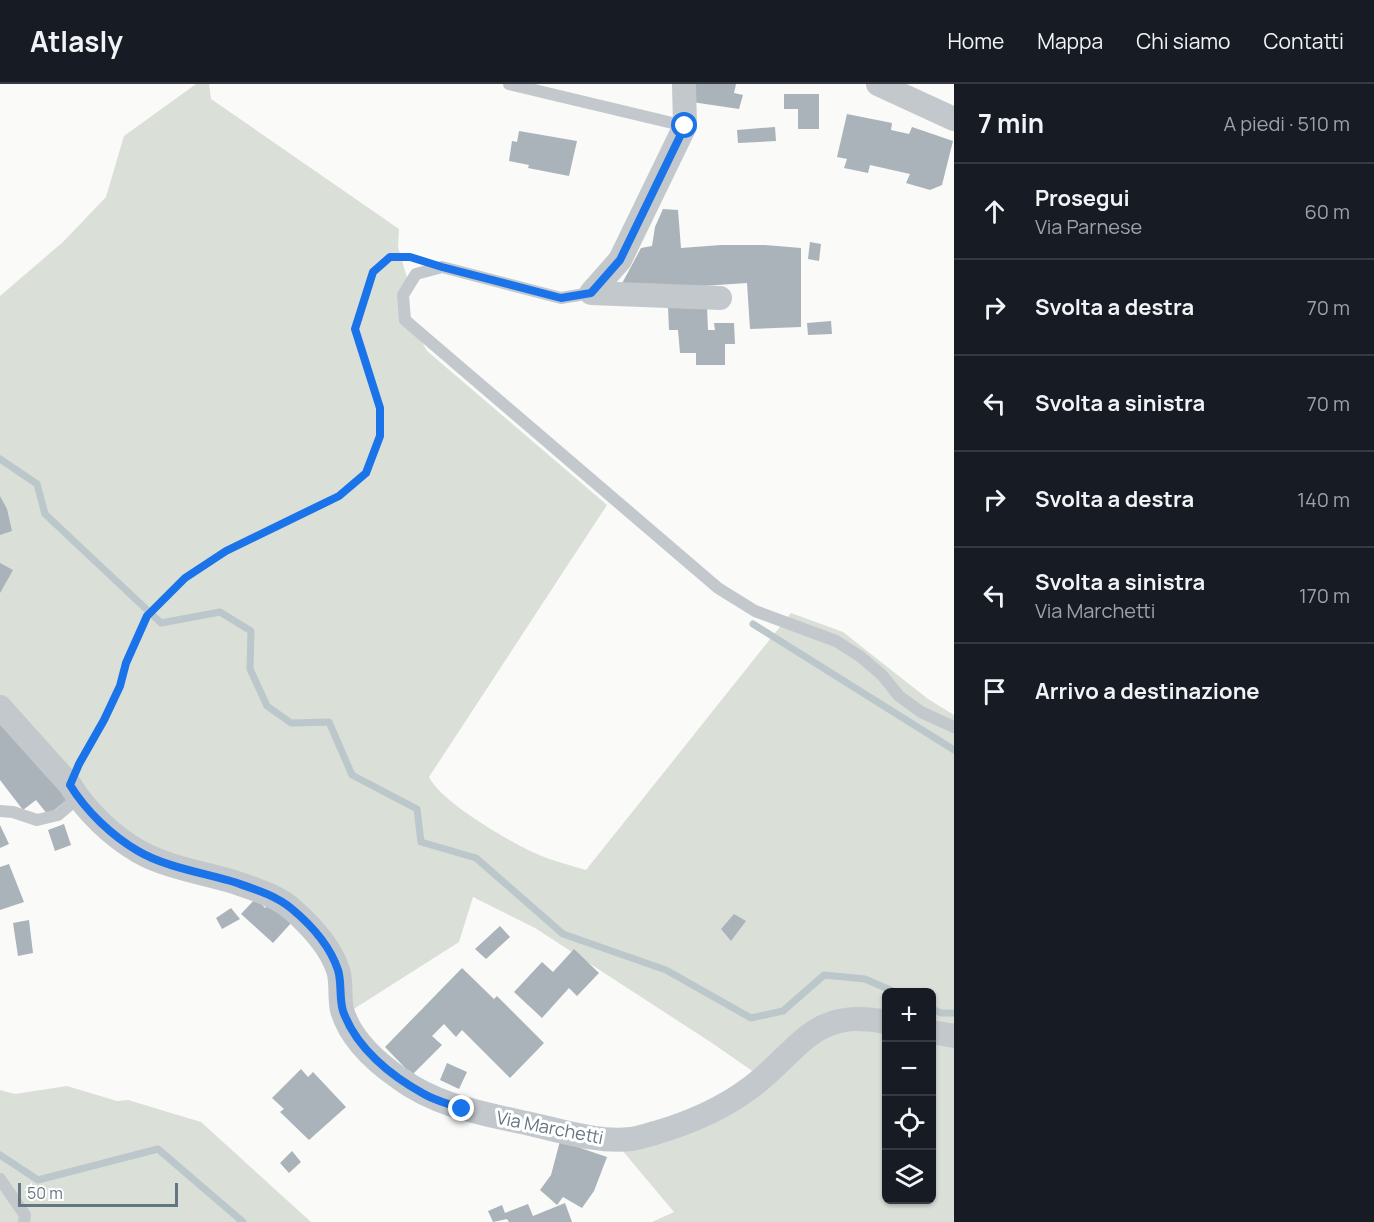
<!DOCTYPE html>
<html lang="it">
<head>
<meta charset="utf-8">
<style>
	:root { --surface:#171b24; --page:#242831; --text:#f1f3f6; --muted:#9ea1a6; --line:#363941 }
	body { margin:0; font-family:Manrope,sans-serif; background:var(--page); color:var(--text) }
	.controls { position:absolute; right:18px; bottom:18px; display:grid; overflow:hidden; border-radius:9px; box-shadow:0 2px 4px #0004 }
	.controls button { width:54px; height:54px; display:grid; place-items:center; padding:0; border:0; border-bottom:2px solid var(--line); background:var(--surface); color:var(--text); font:30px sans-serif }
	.scale { position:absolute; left:18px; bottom:15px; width:160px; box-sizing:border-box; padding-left:6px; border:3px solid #657683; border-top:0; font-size:16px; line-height:21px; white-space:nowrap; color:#657683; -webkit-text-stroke:4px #fff; paint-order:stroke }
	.stop { position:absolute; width:18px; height:18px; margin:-14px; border:4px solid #1a73e8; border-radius:50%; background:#fff }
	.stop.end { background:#1a73e8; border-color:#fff; box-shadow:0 2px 6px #0008 }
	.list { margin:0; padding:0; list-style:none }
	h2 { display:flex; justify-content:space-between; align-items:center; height:78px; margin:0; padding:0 24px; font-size:26px }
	h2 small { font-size:20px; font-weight:400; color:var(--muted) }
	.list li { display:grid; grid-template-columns:39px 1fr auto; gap:18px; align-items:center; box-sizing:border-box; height:96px; padding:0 24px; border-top:2px solid var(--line) }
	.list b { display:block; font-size:22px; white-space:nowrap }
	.list p { margin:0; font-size:20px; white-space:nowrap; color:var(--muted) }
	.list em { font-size:20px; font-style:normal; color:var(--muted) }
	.icon { flex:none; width:33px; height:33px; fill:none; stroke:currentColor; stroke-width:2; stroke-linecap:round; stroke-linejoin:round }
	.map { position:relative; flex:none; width:954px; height:1138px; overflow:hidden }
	header { display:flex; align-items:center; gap:36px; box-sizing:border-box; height:84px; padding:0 30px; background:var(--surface); border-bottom:2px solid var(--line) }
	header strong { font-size:28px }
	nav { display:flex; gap:33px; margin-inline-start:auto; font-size:21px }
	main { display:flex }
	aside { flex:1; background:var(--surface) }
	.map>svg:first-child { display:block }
</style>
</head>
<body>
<header>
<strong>Atlasly</strong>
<nav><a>Home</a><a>Mappa</a><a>Chi siamo</a><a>Contatti</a></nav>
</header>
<main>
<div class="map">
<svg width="954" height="1138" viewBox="0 0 954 1138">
	<rect width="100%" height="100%" fill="#fafaf8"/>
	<!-- green -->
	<path fill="#dadfd7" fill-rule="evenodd" d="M196,0H209L211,15L399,145L398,163L408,197L409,234L427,267L607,421L429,693C442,719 510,758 537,770C552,777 570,781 586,786L791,529L843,548L928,615L954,631V1138H652L674,1128L611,1053L646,1052L761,993L712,959L535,844L473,813L459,858L349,928L307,834L131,758L0,617V212L63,158L106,113L124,52ZM886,908H932V1116H886Z
		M67,1002L117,1017L128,1016L201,1038L311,1138H0V1006L15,1010Z"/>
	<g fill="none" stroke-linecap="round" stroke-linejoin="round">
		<!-- stream -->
		<path stroke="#bbc7cb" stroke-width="7" d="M0,375L37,400L45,430L161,539L220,528L251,547L250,585L267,622L291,639L329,638L352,691L417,725L421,758L476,774L563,850L666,886L751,934L783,927L824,891L865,895L895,908
			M753,540L954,666
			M932,925L941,929H954
			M0,1071L38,1096L158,1065L243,1138"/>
	</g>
	<!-- building -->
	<path fill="#aab3b9" d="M696,0H736L734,9L743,11L739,25L692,18Z
		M784,10H819V45H798V25H784Z
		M847,30L892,39L891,46L909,50L912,43L953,57L942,101L930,106L906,99L910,90L870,81L868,89L844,84L847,75L837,73Z
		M775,43L776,57L738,59L737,46Z
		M519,47L577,57L569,92L528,84L529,81L509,77L512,57L517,58Z
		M663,125L678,126L681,164L721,161H765L801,164V243L750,245L747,199L673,204L619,205L641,164L652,162L655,143Z
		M810,158L821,160L819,177L808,175Z
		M707,222L708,246H715L714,239H734L735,260H725V281H696V269H680L678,246H669L668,223Z
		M831,237L832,250L808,251L807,239Z
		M0,412L7,425L12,447L0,451Z
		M0,479L13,486L0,509Z
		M0,629L68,715L48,731L36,716L23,726L0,696Z
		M64,740L71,761L55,767L48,746Z
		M0,741L9,760L0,764Z
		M9,780L24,818L0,826V783Z
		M256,814L265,824L268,821L292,838L273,859L241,830Z
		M231,824L240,835L222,845L216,834Z
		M734,830L746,837L731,857L721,845Z
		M29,836L33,869L18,872L13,839Z
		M500,842L510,853L486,875L475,865Z
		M574,865L599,889L577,912L569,904L542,934L514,908L542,878L553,888Z
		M462,884L494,915L497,912L544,959L510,994L462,946L456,953L444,940L432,952L442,961L412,991L385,963Z
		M447,979L467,988L459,1005L440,996Z
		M301,985L308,993L313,988L346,1023L309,1056L280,1028L284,1025L272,1014Z
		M560,1057L607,1073L594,1107L582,1124L563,1113L557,1121L540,1106L551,1091Z
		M292,1067L301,1078L289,1089L280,1079Z
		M565,1119L572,1138H509L507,1135L493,1138L488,1127L502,1121L505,1129L528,1120L533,1132Z"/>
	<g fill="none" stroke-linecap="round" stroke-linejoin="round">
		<!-- path -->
		<path stroke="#bbbfc2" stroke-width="4" stroke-dasharray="3 3" stroke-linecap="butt" d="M79,680L104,636L120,602L125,579L140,546L147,532L156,522L185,494L226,467L339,412L366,389L379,352V324L355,245L373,188L391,173L413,174"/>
		<!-- service -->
		<path stroke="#c3c8cc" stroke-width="12" d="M509,0L685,42
			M591,209L561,214L442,183L416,190L403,211L405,236L718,504L755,527L836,557L861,573L882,591L899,612L921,628L954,643
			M0,727L13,728L37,736L58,731L78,714
			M0,1095L25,1131L24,1138"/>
		<!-- minor -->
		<path stroke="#c3c8cc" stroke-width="24" d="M684,0L685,42L620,176L591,209L720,214
			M878,0L954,35
			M0,623L70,701C86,727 112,752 138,767C165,783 204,789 234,798C254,805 276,811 293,826C311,842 330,862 338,886C342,898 339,913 342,926C350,954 376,978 399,994C437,1022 481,1029 526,1039C559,1046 597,1059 631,1055C639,1054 647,1051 655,1049C689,1039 722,1025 750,1004C801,966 812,923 886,938
			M932,948L954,952"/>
	</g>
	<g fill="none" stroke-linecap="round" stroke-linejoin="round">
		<!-- route -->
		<path stroke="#1a73e8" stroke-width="8" d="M462,1025C450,1020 436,1017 424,1010C391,992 356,964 343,927C339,914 342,899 338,886C330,862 310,840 292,825C275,811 254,805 234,798C204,789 165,783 138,767C112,752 86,727 70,701L79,680L104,636L120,602L126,579L147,532L185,494L226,467L339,412L366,389L380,352V324L355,245L373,188L390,173H410L442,183L561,214L591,209L620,176L685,42"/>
	</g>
	<g text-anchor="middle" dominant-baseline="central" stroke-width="6" stroke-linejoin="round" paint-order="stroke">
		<!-- street labels -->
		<g font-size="18" fill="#657683" stroke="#fff">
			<text transform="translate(550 1043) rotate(11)">Via Marchetti</text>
		</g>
	</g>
</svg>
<div class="controls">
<button>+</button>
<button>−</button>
<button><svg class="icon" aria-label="locate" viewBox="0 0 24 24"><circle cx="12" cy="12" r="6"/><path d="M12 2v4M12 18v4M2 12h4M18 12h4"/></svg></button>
<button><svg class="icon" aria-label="layers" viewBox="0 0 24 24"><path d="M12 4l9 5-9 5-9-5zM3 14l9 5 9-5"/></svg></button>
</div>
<div class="scale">50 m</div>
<div class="stop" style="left:685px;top:42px"></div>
<div class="stop end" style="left:462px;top:1025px"></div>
</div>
<aside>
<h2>7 min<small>A piedi · 510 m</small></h2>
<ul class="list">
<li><svg class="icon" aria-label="ahead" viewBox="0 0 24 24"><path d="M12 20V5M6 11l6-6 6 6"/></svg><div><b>Prosegui</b><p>Via Parnese</p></div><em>60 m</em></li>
<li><svg class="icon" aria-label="right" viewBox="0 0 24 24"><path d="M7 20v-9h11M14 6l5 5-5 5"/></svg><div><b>Svolta a destra</b></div><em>70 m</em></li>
<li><svg class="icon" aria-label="left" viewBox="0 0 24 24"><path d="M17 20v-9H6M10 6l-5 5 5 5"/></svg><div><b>Svolta a sinistra</b></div><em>70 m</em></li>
<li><svg class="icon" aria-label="right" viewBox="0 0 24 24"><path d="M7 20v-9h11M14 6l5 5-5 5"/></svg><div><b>Svolta a destra</b></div><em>140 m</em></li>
<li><svg class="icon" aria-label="left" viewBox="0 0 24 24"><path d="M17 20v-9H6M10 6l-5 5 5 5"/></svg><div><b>Svolta a sinistra</b><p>Via Marchetti</p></div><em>170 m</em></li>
<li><svg class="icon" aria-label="arrive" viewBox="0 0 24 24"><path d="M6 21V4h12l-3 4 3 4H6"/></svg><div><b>Arrivo a destinazione</b></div></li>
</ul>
</aside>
</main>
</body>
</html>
